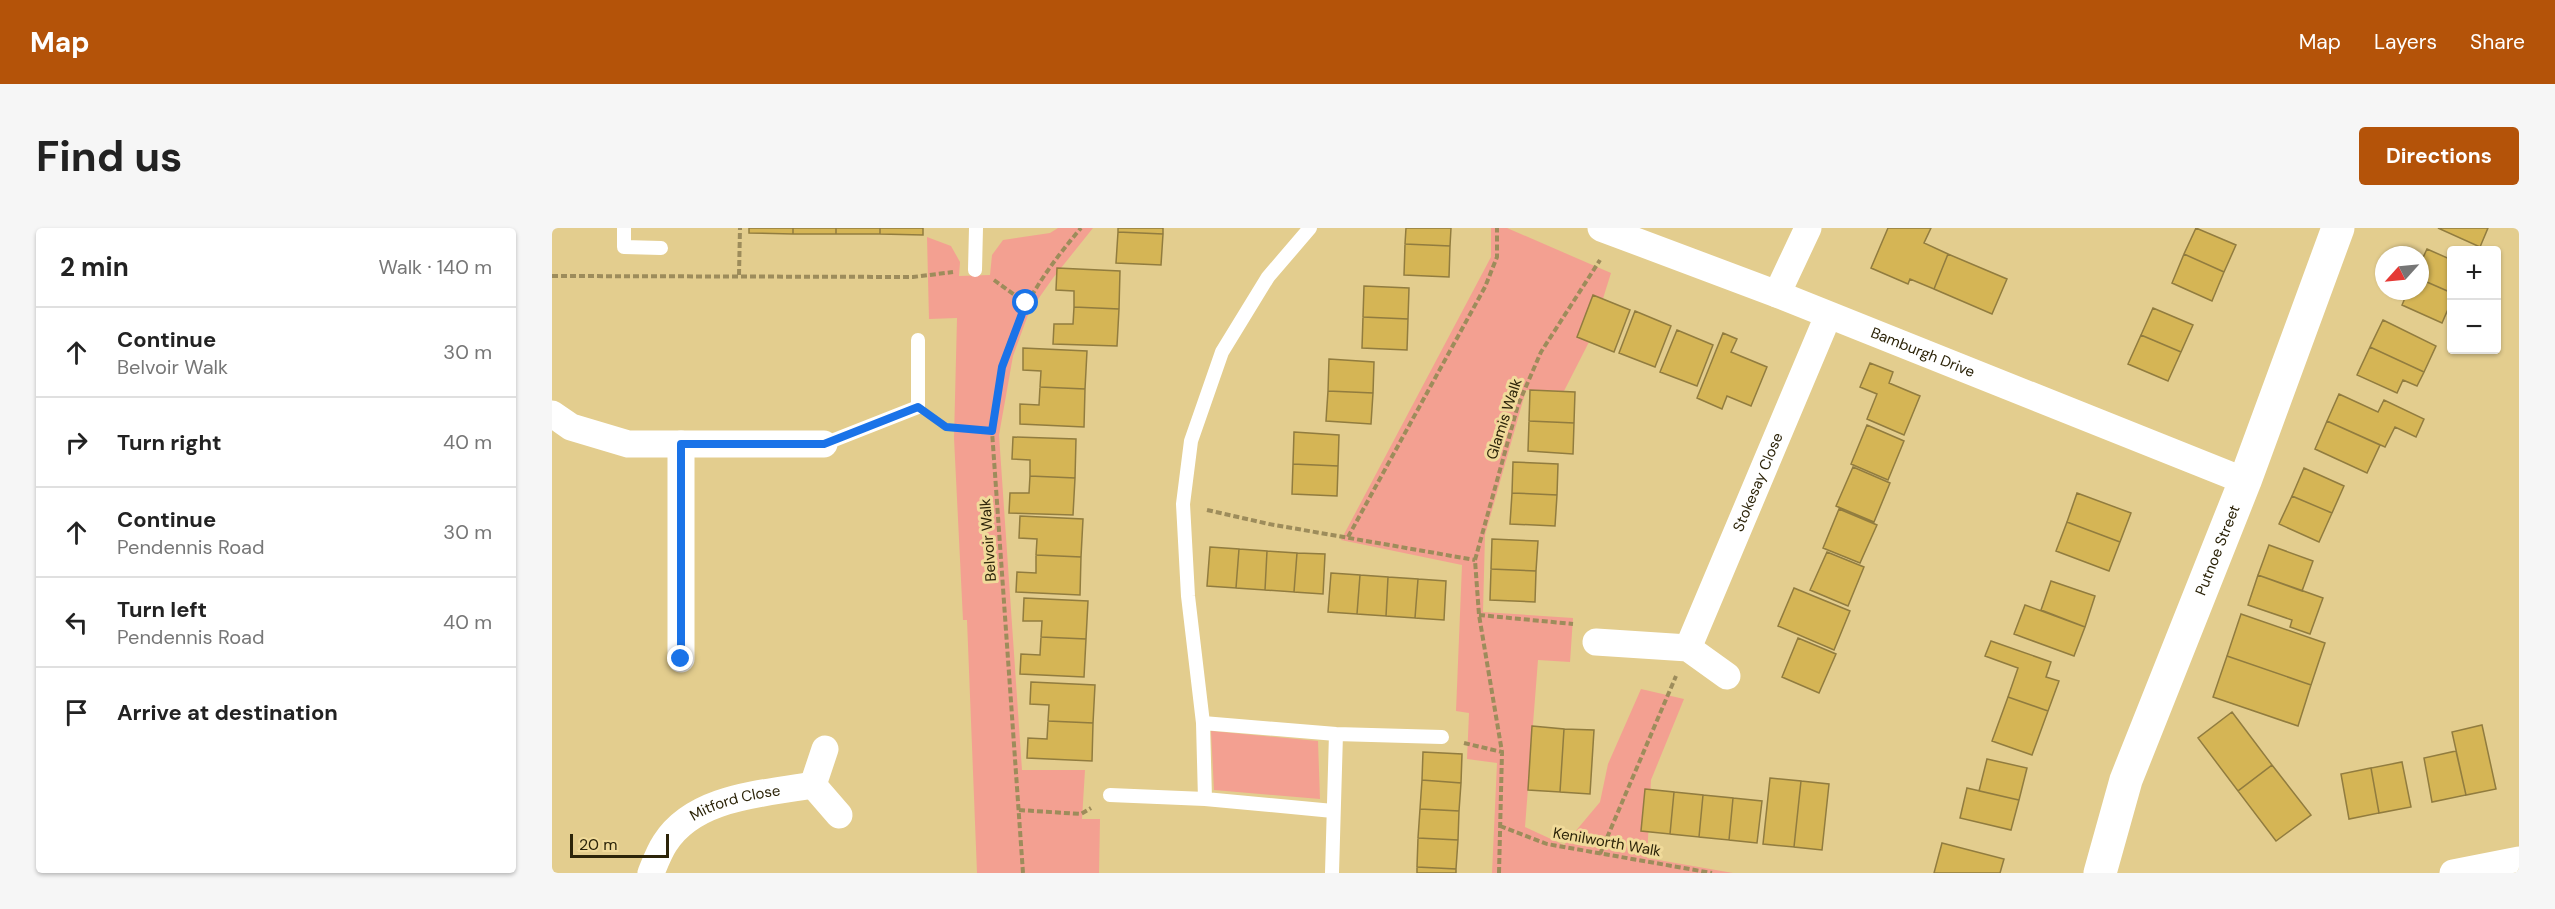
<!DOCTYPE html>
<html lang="en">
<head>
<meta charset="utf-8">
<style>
	:root { --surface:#fff; --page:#f6f6f6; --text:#222; --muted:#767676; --line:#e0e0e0; --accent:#b45309 }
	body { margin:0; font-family:"DM Sans",sans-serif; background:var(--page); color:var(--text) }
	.controls { position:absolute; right:18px; top:18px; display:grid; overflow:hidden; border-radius:6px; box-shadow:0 2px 4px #0004 }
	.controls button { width:54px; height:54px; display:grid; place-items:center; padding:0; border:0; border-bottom:2px solid var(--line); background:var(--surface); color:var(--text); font:30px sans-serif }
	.compass { position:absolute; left:1823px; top:18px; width:54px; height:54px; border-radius:50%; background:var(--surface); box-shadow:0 2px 4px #0004; rotate:243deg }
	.scale { position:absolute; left:18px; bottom:15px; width:99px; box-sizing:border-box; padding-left:6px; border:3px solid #2c2409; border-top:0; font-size:16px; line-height:21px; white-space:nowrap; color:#2c2409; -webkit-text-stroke:4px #f0da9a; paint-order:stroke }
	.stop { position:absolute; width:18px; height:18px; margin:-14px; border:4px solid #1a73e8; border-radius:50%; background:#fff }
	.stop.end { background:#1a73e8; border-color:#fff; box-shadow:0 2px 6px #0008 }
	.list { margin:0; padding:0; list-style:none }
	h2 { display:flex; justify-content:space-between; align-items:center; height:78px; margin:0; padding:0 24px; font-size:26px }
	h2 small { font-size:20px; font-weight:400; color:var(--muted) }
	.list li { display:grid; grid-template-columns:39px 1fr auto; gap:18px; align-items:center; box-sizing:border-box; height:90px; padding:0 24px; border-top:2px solid var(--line) }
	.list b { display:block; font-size:22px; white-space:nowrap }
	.list p { margin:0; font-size:20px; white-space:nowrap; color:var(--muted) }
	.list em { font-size:20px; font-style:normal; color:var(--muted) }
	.icon { flex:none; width:33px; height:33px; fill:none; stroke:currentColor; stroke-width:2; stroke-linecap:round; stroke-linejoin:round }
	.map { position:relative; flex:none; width:1967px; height:645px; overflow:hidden; border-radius:6px }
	header { display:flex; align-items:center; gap:36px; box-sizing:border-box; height:84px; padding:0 30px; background:var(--accent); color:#fff }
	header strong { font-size:28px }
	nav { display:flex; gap:33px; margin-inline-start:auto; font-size:21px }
	.intro { display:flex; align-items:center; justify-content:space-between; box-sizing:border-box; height:144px; padding:0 36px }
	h1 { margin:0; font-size:42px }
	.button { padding:15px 27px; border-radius:6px; background:var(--accent); color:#fff; font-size:21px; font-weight:700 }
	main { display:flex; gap:36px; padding:0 36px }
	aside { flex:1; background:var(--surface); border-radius:6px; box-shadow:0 2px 4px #0004 }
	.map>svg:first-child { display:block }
</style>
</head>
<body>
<header>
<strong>Map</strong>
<nav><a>Map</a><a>Layers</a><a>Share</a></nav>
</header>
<div class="intro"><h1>Find us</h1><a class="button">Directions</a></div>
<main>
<aside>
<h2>2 min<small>Walk · 140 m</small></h2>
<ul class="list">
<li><svg class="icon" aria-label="ahead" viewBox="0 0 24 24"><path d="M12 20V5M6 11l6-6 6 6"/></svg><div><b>Continue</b><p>Belvoir Walk</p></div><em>30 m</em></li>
<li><svg class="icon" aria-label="right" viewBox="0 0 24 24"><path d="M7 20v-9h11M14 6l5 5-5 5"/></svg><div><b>Turn right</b></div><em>40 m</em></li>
<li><svg class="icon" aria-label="ahead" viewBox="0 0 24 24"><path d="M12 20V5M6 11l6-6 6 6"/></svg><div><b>Continue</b><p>Pendennis Road</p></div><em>30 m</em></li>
<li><svg class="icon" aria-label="left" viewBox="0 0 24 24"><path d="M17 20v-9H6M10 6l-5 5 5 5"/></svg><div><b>Turn left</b><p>Pendennis Road</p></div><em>40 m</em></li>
<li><svg class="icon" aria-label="arrive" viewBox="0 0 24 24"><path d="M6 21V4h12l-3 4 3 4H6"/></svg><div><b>Arrive at destination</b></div></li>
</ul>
</aside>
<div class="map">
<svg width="1967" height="645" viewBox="0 0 1967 645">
	<rect width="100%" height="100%" fill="#e3cd8e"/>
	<!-- green -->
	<path fill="#f3a091" d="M506,0H541L501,50L477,84L461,128L447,207L470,542H533L530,591H548L547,645H425L415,392H411L402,210L405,90L377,91L375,9L399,18L408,34L407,48L438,47L440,27L451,12L498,5Z
		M939,0H955L1059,45L1038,112L1012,163L974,162L933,307L931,384L1021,390L1018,434L986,432L973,599L1012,617L1048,574L1056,536L1089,461L1132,471L1099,552L1095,630L1181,645H940L945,535L915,531L917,485L904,483L910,337L789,312L939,29Z
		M659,503L766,513L768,571L662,562Z"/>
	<!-- building -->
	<path fill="#d5b555" stroke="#917c3f" stroke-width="1.5" d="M197,0H241V6L197,5Z
		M241,0H284V6H241Z
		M284,0H328V6H284Z
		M328,0H371V7L328,6Z
		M566,0H611V6L566,4Z
		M854,0H899L898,18L853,16Z
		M1336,0H1379L1372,15L1396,26L1382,61L1358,51L1356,56L1319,40Z
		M1644,0L1684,17L1672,44L1632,26Z
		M1886,0H1936L1928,19Z
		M566,4L611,6L609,37L564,35Z
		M853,16L898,18L897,49L852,47Z
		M1875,21L1900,32V65L1868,51V36Z
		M1396,26L1455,51L1440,86L1382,61Z
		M1632,26L1672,44L1660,73L1620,55Z
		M505,40L568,43L567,81L522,79V63L504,62Z
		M1868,51L1900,65V72L1890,95L1850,77L1856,63H1868Z
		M812,58L857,60L856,91L811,89Z
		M1041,67L1078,82L1062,124L1025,109Z
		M522,79L567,81L565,118L501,116L502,96H521Z
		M1601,80L1641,97L1629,124L1589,107Z
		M1083,83L1119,98L1103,139L1067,125Z
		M811,89L856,91L855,122L810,120Z
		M1831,92L1884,118L1872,144L1818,119Z
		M1125,102L1161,117L1145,158L1108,144Z
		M1171,105L1185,111L1179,124L1215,139L1199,178L1175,168L1170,181L1145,170Z
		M1589,107L1629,124L1616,153L1576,136Z
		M1818,119L1872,144L1865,158L1851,152L1845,165L1805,147Z
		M471,120L535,123L533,161L488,159L489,143L471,142Z
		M777,131L822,134L821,165L776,163Z
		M1318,135L1341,144L1337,155L1368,168L1352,207L1315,191L1325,166L1308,159Z
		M488,159L533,161L532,199L468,196V176L487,177Z
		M978,162L1023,164L1022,195L977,193Z
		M776,163L821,165L819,196L774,193Z
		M1787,166L1826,184L1832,172L1872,191L1864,209L1843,199L1833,219L1775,193Z
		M977,193L1022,195L1021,226L976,223Z
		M1775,193L1828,217L1815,245L1763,221Z
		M1315,197L1352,213L1336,252L1299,236Z
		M742,204L787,207L786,238L741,236Z
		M461,209L524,211L523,250L478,248V232L460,231Z
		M961,234L1006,236L1005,267L960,265Z
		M741,236L786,238L785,268L740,266Z
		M1301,239L1338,255L1322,294L1284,278Z
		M1752,240L1792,258L1780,285L1740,268Z
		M478,248L523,250L521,287L457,285L458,265H477Z
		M960,265L1005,267L1003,298L958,296Z
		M1525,265L1579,285L1568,314L1515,294Z
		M1740,268L1780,285L1767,314L1727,296Z
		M1287,281L1325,297L1308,335L1271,320Z
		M468,288L531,291L529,329L484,327L485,311L467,310Z
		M1515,294L1568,314L1557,343L1504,323Z
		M940,311L986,313L984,343L939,341Z
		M1717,317L1761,333L1750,363L1706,347Z
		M658,319L687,321L684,360L655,358Z
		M687,321L715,323L713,362L684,360Z
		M715,323L745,325L742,364L713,362Z
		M1275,324L1312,339L1296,378L1258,362Z
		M745,325L773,326L771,366L742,364Z
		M484,327L529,329L528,367L464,364L465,344L484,345Z
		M939,341L984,343L983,374L938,372Z
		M779,345L808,347L805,386L776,384Z
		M808,347L836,349L834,388L805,386Z
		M1706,347L1771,370L1758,406L1738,399L1740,392L1696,377Z
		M836,349L866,351L863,390L834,388Z
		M866,351L894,353L892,392L863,390Z
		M1499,353L1543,368L1533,399L1489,382Z
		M1242,360L1298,383L1282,422L1226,398Z
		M472,370L536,373L534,411L489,409L490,393H471Z
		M1473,377L1533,399L1522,428L1462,406Z
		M1689,386L1773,415L1759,457L1675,428Z
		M489,409L534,411L532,449L468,446L469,426L488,427Z
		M1246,410L1284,426L1267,465L1230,449Z
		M1439,413L1499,434L1494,449L1507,453L1496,483L1456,469L1466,440L1433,428Z
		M1675,428L1759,457L1746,498L1661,469Z
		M479,454L543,457L541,495L496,493L497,477L478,476Z
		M1456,469L1496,483L1480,527L1440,513Z
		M1680,484L1720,537L1686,563L1646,510Z
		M496,493L541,495L540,533L475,530L476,510L495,511Z
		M1930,497L1944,561L1914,567L1900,504Z
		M980,498L1012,501L1008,564L976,562Z
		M1012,501L1042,502L1038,566L1008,564Z
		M1904,523L1914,567L1880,574L1872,530Z
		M871,524L910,526L909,555L870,552Z
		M1435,531L1475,540L1467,572L1427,563Z
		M1850,534L1859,579L1827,585L1819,540Z
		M1720,537L1759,587L1724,613L1686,563Z
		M1819,540L1827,585L1797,591L1789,546Z
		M1218,550L1249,553L1242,619L1211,616Z
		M870,552L909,555L907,583L868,581Z
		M1249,553L1277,556L1270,622L1242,619Z
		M1415,560L1467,572L1459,602L1408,590Z
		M1093,561L1122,564L1118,606L1089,603Z
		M1122,564L1151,567L1147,609L1118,606Z
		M1151,567L1181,570L1177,612L1147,609Z
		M1181,570L1210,573L1205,615L1177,612Z
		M868,581L907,583L906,612L866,610Z
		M866,610L906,612L904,641L865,639Z
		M1390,615L1452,631L1448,645H1382Z
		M865,639L904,641V645H865Z"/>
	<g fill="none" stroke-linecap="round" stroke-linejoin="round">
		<!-- path -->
		<path stroke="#9d8c5b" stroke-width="4" stroke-dasharray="6 3" stroke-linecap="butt" d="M187,47L188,0
			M0,48L361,49L401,44
			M442,52L474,75
			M383,192L395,199L440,203
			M655,282L717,296L923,332
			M796,309L933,59L945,29V0
			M927,387L1021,396
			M912,515L950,524
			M467,582L529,586L539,580
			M948,598L995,616L1160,645
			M1048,626L1124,448
			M471,645L440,203C443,182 444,159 450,139C463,86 494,41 529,0
			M947,645L950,524L927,387L923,332L966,177L989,124L1048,32"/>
		<!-- service -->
		<path stroke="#fff" stroke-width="14" d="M72,0V19L109,20
			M758,0L716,49L670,124L639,213L631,276L636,368L651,495L784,506L890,509
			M423,42L424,0
			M272,216L366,179V112
			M651,495L653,571
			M558,567L653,571L781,583
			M780,645L784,506"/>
		<!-- minor -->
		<g stroke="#fff" stroke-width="27">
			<path id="s1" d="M1049,0L1225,66L1693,253"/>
			<path d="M1225,66L1256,0"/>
			<path d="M0,186L19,199L76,216H272"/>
			<path d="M1044,414L1136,420L1175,448"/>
			<path id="s2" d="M1136,420L1276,88"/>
			<path d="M129,431V216"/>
			<path d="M261,557L287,587"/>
			<path d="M261,557L273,521"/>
			<path id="s3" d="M99,645C103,635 107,624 113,615C143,568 211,566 261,557"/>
			<path d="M1901,645L1967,632"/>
		</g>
		<!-- tertiary -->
		<path stroke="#fff" stroke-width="33" id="s4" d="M1548,645L1574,552L1693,253L1786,0"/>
	</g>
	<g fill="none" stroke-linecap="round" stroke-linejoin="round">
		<!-- route -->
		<path stroke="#1a73e8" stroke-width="8" d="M129,431V216H272L366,179L394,199L440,203L450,139L474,75"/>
	</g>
	<g text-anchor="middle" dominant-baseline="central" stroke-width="6" stroke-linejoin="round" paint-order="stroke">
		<!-- street labels -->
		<g font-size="15" fill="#2c2409" stroke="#f0da9a">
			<text stroke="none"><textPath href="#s1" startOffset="345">Bamburgh Drive</textPath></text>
			<text transform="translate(952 191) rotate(-72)">Glamis Walk</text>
			<text stroke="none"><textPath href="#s2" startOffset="180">Stokesay Close</textPath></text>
			<text transform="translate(436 312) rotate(-94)">Belvoir Walk</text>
			<text stroke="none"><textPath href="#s4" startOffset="344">Putnoe Street</textPath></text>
			<text stroke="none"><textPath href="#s3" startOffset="117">Mitford Close</textPath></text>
			<text transform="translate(1055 614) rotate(10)">Kenilworth Walk</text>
		</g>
	</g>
</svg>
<div class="controls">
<button>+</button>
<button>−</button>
</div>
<svg class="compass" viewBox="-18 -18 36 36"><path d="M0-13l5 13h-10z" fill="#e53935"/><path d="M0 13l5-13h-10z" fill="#767676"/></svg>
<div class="scale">20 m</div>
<div class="stop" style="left:474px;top:75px"></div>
<div class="stop end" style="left:129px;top:431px"></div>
</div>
</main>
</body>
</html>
